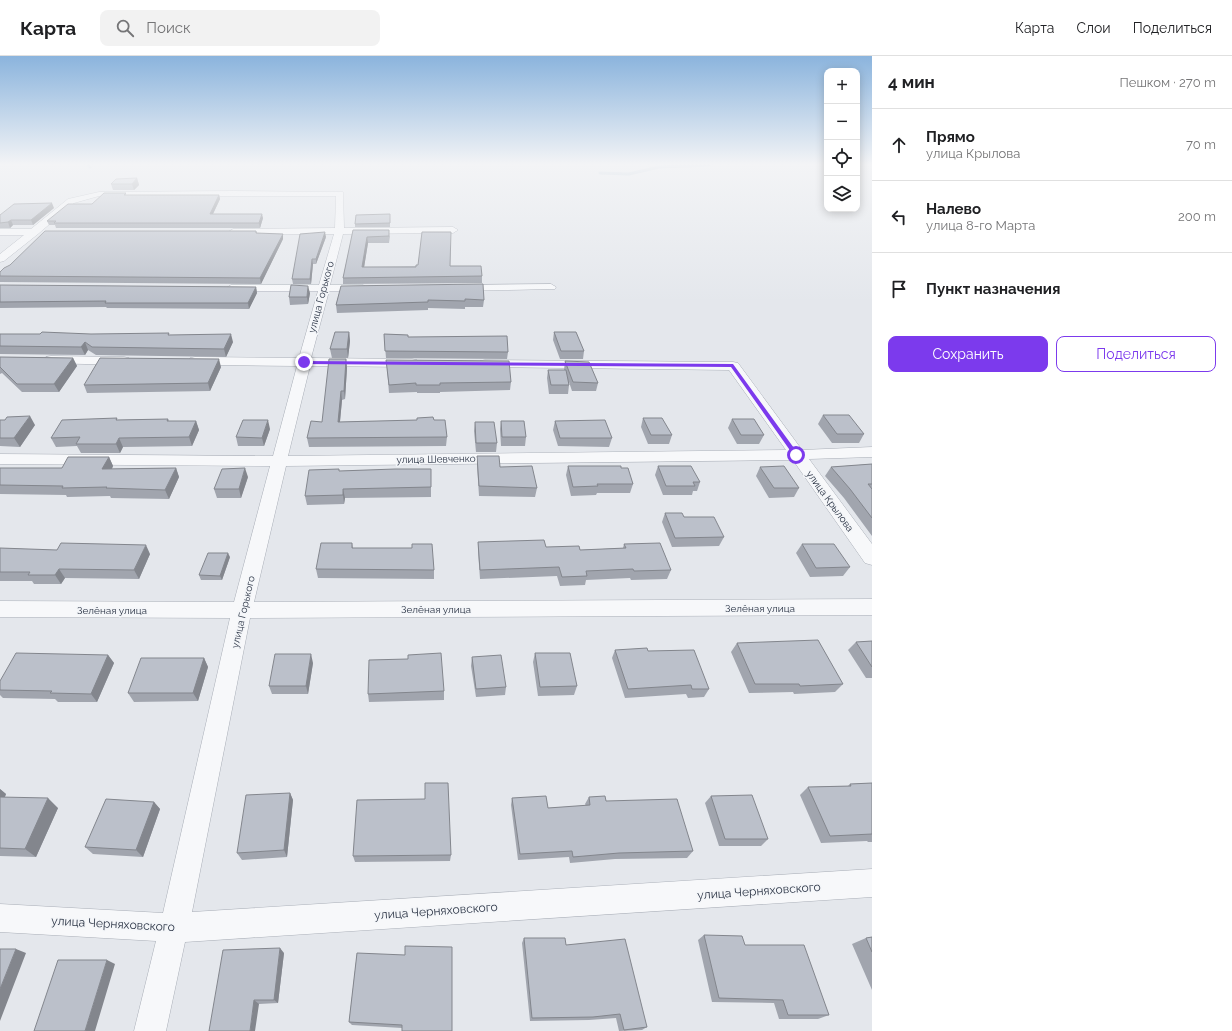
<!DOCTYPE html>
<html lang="ru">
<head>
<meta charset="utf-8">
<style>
	:root { --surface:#fff; --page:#f2f2f2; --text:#202124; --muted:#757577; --line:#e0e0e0; --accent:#7c3aed }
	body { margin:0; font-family:Raleway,sans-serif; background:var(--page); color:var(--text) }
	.controls { position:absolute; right:12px; top:12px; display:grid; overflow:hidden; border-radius:8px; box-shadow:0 2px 10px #0003 }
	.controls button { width:36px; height:36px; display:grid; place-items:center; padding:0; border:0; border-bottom:1px solid var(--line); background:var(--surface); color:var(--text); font:20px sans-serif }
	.stop { position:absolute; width:12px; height:12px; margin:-9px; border:3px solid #7c3aed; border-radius:50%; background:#fff }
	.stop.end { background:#7c3aed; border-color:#fff; box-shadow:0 1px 4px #0008 }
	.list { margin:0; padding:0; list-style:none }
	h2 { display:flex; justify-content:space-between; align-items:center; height:52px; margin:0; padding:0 16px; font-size:17px }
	h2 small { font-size:13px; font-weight:400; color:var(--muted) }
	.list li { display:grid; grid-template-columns:26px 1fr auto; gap:12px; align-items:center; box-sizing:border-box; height:72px; padding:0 16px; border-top:1px solid var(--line) }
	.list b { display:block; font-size:15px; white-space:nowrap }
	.list p { margin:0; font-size:13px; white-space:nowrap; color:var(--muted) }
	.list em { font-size:13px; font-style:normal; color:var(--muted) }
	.actions { display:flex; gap:8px; padding:12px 16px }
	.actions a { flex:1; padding:9px 0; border:1px solid var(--accent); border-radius:8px; text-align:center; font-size:14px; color:var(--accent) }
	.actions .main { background:var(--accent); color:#fff }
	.icon { flex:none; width:22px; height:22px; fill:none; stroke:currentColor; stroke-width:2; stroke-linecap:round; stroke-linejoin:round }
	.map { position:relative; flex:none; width:872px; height:975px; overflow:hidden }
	header { display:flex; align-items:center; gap:24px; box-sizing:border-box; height:56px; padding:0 20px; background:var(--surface); border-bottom:1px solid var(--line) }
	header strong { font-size:19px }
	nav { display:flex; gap:22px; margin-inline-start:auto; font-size:14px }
	.search { width:280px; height:36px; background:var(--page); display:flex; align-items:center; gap:10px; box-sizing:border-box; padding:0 14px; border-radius:8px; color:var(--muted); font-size:15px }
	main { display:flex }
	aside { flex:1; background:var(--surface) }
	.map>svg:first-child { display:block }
</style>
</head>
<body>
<header>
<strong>Карта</strong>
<div class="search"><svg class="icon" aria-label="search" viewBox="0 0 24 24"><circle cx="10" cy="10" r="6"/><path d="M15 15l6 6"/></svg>Поиск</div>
<nav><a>Карта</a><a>Слои</a><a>Поделиться</a></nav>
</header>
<main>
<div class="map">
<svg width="872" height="975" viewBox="0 0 872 975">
	<rect width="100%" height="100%" fill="#e4e7ec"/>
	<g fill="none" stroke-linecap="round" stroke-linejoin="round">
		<!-- stream -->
		<path stroke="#9fb4cc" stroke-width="3" d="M88,109L90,111
			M600,117L629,118L659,111L710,109"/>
		<!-- minor casing -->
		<g stroke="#a9aeb7" stroke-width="1">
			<path id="minor" d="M234,135L343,136L344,172L453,171L458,174L453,177L343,178L330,229H363L368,232L363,235H329L311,302L412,303L417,304L418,307L417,310L412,311L310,310L288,400L786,394L729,314L480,311L479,308L480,305L485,304L733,306L738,307L802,394L872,391V401L809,403L872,488V509L865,507L793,404L286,410L254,546L872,543V559L250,562L192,856L872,813V841L185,886L166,975H134L156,885L0,876V848L163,857L230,562L0,561V545L234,546L270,410L0,408V398L273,400L297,310L195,309L190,308L189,305L190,302L195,301L299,302L318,235H231L226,232L231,229H319L334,178L233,179L228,176L233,173L335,172L336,140H99L74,147L38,178L4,205L0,206V198L24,179H0V173H31L68,143L99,136Z
				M551,228L556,231L555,233L459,235L454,232L459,229Z
				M51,300L124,301L129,302L130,305L129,308L124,309L46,307L45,304L46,301Z"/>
		</g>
		<!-- minor -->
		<use href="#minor" fill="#f7f8fa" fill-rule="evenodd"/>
	</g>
	<!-- wall -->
	<path fill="#a1a5ae" d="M137,122L139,129L134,134H113L111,128Z
		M126,137V139H219L220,143L213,158L263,162L260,172H56L55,169H49L47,165L92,148Z
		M54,152L33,169H13L10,172H0V159Z
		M390,158V171H355V168Z
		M353,174L390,180L389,187H368L364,211L450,210L482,220V227L343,228V222Z
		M256,175L257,177L283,183L261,228L0,226V220Z
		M326,181L316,208H313L311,228H293L292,223Z
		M0,229L256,231L257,237L249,253L107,252L106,251L0,252Z
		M341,230L484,244L483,251H465V253L428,252V254L337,257L336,249Z
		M310,237L308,248L290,249L289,241Z
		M349,276L350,285L348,302H332L330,293Z
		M554,276L584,295L583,303H560L553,284Z
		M0,278H91L170,279L233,286L226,301L96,299L88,294L85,299L0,298Z
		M384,278L408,279V281L508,296L507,303L386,302Z
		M0,301L73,302L77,310L59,336H22L2,317L0,318Z
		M346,303L347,312L345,343L342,344L340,366L434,364L447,381L446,390L309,391L307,382L322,366Z
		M565,305L598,327L596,335H572L569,326V329L568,338H549L547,322L548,314H564Z
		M221,311L210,335L87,337L84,329Z
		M387,312L511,326L510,334L440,336V337H417V336L389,337Z
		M823,359L864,378L859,387H832L818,368Z
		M117,362V364L168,363L169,365H196L199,374L192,390L123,391L120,397H81L77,390L56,391L51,382Z
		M643,362L672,379L669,388H648L641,371Z
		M732,363L764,379L759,388H737L728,372Z
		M0,364L35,369L20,391L0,390Z
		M501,365L526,381L525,390H501L500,373Z
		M555,365L612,382L609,391L558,390L553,374Z
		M475,366L497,387L496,396H476L474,375Z
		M270,373L264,390H238L236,381Z
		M477,400L500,411L537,432L535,441L479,440L477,409Z
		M109,401L113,410L112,413L176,412L179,421L169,443L111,442L110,440L67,441L66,439L0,438V412H62Z
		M872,408V480L844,442L825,420L831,411Z
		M568,410L621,412L633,428L630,437H597L596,439L571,440L566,419Z
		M658,410L700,426L697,435H693L692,439H663L655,419Z
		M760,411L799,432L794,441L769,442L756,420Z
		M431,413V441L345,442L344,448L307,449L305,440L339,415Z
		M248,421L241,442H217L214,433Z
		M665,457L684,461L724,481L719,490L672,491L662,466Z
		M478,486L546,491L580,494L623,492L624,488L671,514L667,523L631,524L630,522L586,524L585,529L560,530L557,520L480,523L478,495Z
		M352,487L353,492L434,514V523L318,522L316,513Z
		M802,488L850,511L843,520L810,521L796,497Z
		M0,492L150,498L139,523L65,522L61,528H34L32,525H0Z
		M230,501L222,524H201L199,519Z
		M872,585V622H866L848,594L856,586Z
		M737,587L843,628L835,636L794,638L793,636L749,637L731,596Z
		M615,594L648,595L709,633L704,641L688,642L686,638L625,642L612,602Z
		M535,597L577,630L574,639L538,640L533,606Z
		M108,599L114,607L97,646H58L55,643L3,642L0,639V625Z
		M472,601L506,631L505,639L476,641L471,610Z
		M204,602L208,611L198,645L134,646L128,637Z
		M408,603L444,635V644L369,646L368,638Z
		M313,607L308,638H272L269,630Z
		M872,727V786H868L867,785L821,787L800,739L808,731L848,730L850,728Z
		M0,733L6,738L5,741L58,752L36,801L0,800Z
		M290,737L293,744L287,801L242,804L237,797Z
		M711,740L768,783L761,790H719L705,747Z
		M589,741L606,745L693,795L687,802L615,803L570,807L569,801L518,804L511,749L512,742L548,752L586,750L585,748Z
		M154,746L160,753L143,801L93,798L85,791Z
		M451,799L450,805L355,806L353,800Z
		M704,879L745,889L829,959L818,963H779L774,947L712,946L698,884Z
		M872,881V934L852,888L866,882Z
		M524,882L566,889L647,971L642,974L619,975L616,962L589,964L530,965L522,887Z
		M284,897L278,947L259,948L209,975Z
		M357,897L452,975L352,969L349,966Z"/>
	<!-- shaded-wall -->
	<path fill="#83868d" d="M137,122L139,129L134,134L132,128Z
		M219,139L220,143L211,162L210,158Z
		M52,147L54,152L33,169L31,164Z
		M262,158L263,162L260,172L259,167Z
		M11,164L13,169L10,172L8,166Z
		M325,176L326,181L316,208V203Z
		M283,178V183L261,228L260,222Z
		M367,181L368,187L363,218L362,211Z
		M312,203L313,208L311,228L310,223Z
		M308,230L310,237L308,248L307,241Z
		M256,231L257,237L249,253L248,247Z
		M349,276L350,285L348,302L347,293Z
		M231,278L233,286L226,301L224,293Z
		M85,286L88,294L85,299L81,291Z
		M73,302L77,310L59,336L54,328Z
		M219,303L221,311L210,335L208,327Z
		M346,303L347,312L345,343L344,335Z
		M341,335L342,344L339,375L338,366Z
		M30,360L35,369L20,391L14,382Z
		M268,364L270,373L264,390L262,382Z
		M196,365L199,374L192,390L189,381Z
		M119,382L123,391L120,397L116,388Z
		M109,401L113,410L107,422L102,413Z
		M176,412L179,421L169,443L165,434Z
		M245,412L248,421L241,442L239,433Z
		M343,433L345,442L344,448L343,439Z
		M146,489L150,498L139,523L134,514Z
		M228,497L230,501L222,524L220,520Z
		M59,513L65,522L61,528L55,519Z
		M311,598L313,607L308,638L306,630Z
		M108,599L114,607L97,646L91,638Z
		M204,602L208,611L198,645L193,637Z
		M0,733L6,738L1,749H0Z
		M290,737L293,744L287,801L284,794Z
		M48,742L58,752L36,801L25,793Z
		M154,746L160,753L143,801L136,794Z
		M280,892L284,897L278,947L274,944Z
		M16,893L26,897L0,965V933Z
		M107,904L115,908L95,975H85Z
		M254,944L259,948L255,975H250Z"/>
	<!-- building -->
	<path fill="#bbc0ca" stroke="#83868d" d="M137,122L132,128H111L116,123Z
		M104,137H126L124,139H219L210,158H262L259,167H54L56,165H47L68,148H92Z
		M52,147L31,164H11L8,166L0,167V159L14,148Z
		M390,158V167L355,168L356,159Z
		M353,174H389V180L367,181L362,211H416V209H418L422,176H451L450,210H481L482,220L343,222Z
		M45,175H256V177L283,178L260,222L0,220V216L4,212L10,209Z
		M325,176L316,203H312L310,223H292L300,178Z
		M483,228L484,244L465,243V245L428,244V246L336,249L341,230Z
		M0,229L256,231L248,247H105L106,245L0,246Z
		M291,229L308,230L307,241H289Z
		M42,276L91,278L169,277L168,279L231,278L224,293L92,291L85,286L81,291L0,290V278H40Z
		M335,276H349L347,293H330Z
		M554,276H576L584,295H561Z
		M384,278L408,279V281L507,280L508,296L385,295Z
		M0,301L73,302L54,328H17L0,311Z
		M100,302L219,303L208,327L84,329Z
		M329,303H346L344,335H341L338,366L417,364V362L433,361L434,364H445L447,381L307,382L311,365L322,366Z
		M386,304L509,305L511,326L440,327V329H416V327L389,329Z
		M565,305L589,306L598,327L573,326Z
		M548,314H566L569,329H551Z
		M823,359H849L864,378H837Z
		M30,360L14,382H0V364H5L7,361Z
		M117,362L116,364L168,363L167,365H196L189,381L119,382L116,388H76L80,381L51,382L62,364Z
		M643,362H662L672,379H651Z
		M732,363H754L764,379H741Z
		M243,364H268L262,382L236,381Z
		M605,364L612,382H560L555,365Z
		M501,365H524L526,381H502Z
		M475,366H494L497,387H476Z
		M477,400H499L500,411L532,410L537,432L479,430Z
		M68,401H109L102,413L176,412L165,434L106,432L107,431L62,432L63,430L0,429V412H62Z
		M872,408V428H868L872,433V462L850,433L831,411Z
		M568,410H621V412H628L633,428H597L598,430L573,431Z
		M658,410H691L700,426H693L695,430H666Z
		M784,410L799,432H774L760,411Z
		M245,412L239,433H214L222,413Z
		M339,413V415L395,413H431V431L343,433V439L305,440L309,414Z
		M665,457H682L684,461H714L724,481L675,482Z
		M544,484L546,491L579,490L580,494L626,492L624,488L660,487L671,514L634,515L633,513L586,515L587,520L562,521L559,511L480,514L478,486Z
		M61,487L146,489L134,514L59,513L55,519H28L30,516H0V492L57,494Z
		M321,487H352V492H412V488H432L434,514L316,513Z
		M802,488H834L850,511L816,512Z
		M208,497H228L220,520L199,519Z
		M818,584L843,628L800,630L799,628H755L737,587Z
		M872,585V611L856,586Z
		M647,592L648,595L694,594L709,633H692L691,629L628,633L615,594Z
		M16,597L108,599L91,638L50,637L52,635L0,634V625Z
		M441,597L444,635L368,638L369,604L408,603V599Z
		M535,597H570L577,630L540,631Z
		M275,598H311L306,630H269Z
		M501,599L506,631L476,633L472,601Z
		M141,602H204L193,637H128Z
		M425,727H448L451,799L353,800L357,744L425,743Z
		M872,727V778L830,780L808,731L851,730L850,728Z
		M290,737L284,794L237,797L246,739Z
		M752,739L768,783H725L711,740Z
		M546,740L548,752L590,749L589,741L605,740L606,745L677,743L693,795L619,797L573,801L572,795L520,798L512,742Z
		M0,741L48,742L25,793L0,792Z
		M106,743L154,746L136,794L85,791Z
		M704,879L742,880L745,889H804L829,959H788L783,944L719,942Z
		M872,881V896L866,882Z
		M524,882H565L566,889L625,883L647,971L624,974L620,958L593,961L532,962Z
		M405,890L452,891V975H402V969L349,966L357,897L405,899Z
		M280,892L274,944H254L250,975H209L223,894Z
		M0,893H16L0,933Z
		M58,904H107L85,975H34Z"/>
	<!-- sky -->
	<linearGradient id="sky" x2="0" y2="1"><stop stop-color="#8bb4dd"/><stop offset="0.44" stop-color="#f3f4f6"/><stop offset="1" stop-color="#f3f4f6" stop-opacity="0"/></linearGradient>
	<rect width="872" height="246" fill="url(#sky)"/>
	<!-- route -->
	<path fill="#7c3aed" d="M302,305L733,308L799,399L794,400L731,311L304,308Z"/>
	<g text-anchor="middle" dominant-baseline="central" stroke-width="3" stroke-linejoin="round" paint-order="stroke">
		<!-- street labels -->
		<g font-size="10" fill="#2b3445" stroke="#f4f6f9">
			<text transform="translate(321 241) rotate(-75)">улица Горького</text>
			<text transform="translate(436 403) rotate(-1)">улица Шевченко</text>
			<text transform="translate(830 445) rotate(54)">улица Крылова</text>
			<text x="760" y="552">Зелёная улица</text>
			<text x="436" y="553">Зелёная улица</text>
			<text x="112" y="554">Зелёная улица</text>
			<text transform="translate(243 556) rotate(-77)">улица Горького</text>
		</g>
		<!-- near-street labels -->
		<g font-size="12" fill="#2b3445" stroke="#f4f6f9">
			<text transform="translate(759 835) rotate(-4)">улица Черняховского</text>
			<text transform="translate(436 855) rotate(-4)">улица Черняховского</text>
			<text transform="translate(113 868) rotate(3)">улица Черняховского</text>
		</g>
	</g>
</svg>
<div class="controls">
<button>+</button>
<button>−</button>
<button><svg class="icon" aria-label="locate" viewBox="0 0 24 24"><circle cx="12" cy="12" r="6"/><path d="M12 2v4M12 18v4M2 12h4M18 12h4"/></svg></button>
<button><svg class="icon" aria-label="layers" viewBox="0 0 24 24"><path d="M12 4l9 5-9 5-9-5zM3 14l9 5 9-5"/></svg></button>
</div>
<div class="stop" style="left:796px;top:399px"></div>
<div class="stop end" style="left:304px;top:306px"></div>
</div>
<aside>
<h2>4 мин<small>Пешком · 270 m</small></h2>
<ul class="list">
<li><svg class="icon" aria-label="ahead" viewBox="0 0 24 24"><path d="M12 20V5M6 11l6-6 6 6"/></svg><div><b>Прямо</b><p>улица Крылова</p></div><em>70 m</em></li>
<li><svg class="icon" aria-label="left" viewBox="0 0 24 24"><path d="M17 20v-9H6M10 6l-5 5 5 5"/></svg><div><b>Налево</b><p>улица 8-го Марта</p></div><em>200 m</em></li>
<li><svg class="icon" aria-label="arrive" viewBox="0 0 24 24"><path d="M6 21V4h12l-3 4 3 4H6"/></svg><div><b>Пункт назначения</b></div></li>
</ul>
<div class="actions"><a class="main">Сохранить</a><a>Поделиться</a></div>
</aside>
</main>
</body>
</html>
